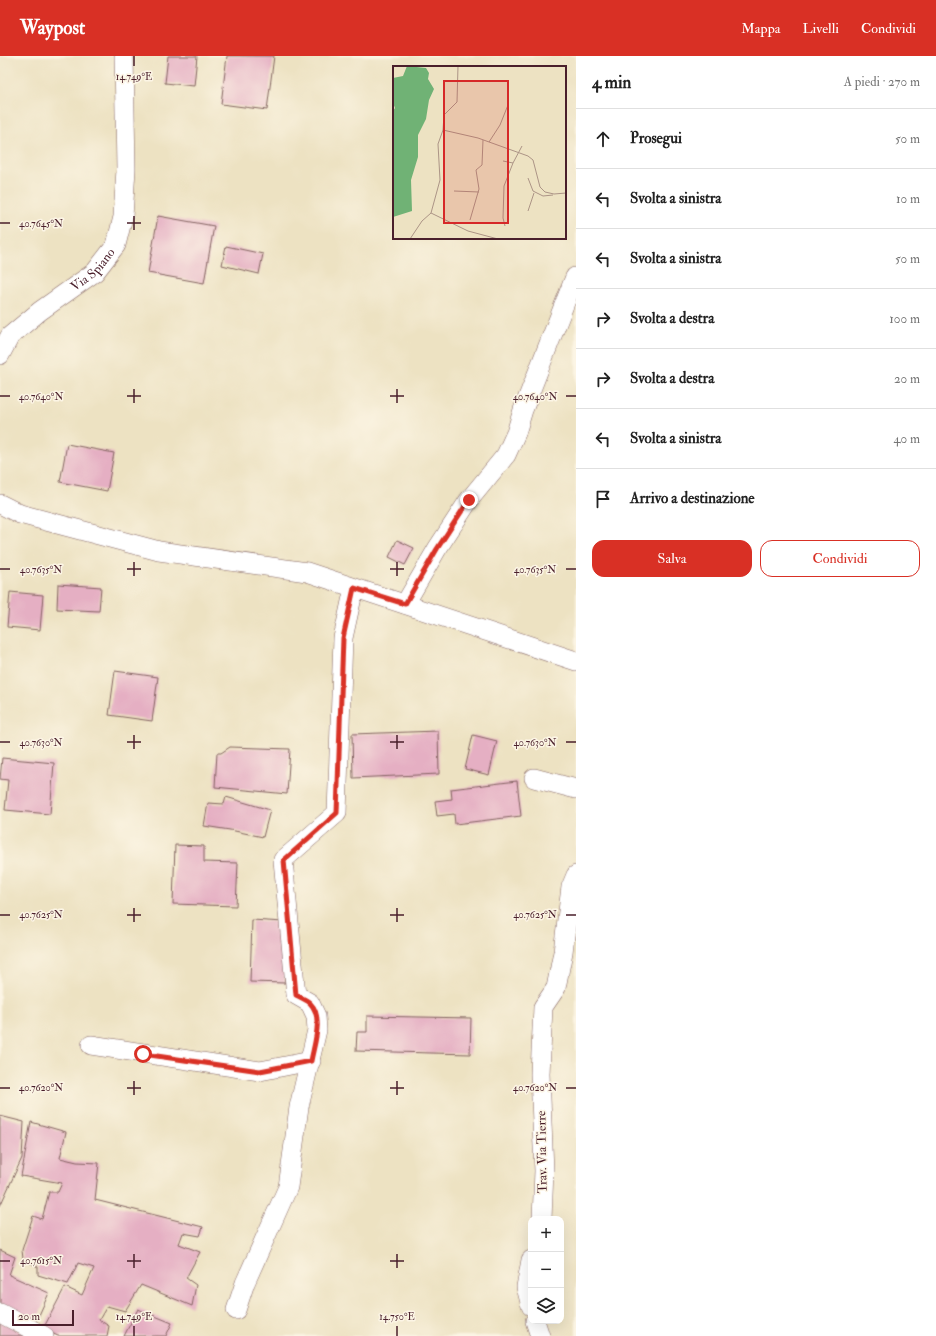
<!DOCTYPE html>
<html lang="it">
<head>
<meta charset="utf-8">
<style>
	:root { --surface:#fff; --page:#f2f2f2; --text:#222; --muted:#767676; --line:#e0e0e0; --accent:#d93025 }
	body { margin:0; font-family:"IM FELL Double Pica",serif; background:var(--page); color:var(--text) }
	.controls { position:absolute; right:12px; bottom:12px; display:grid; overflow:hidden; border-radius:8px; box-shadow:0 4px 16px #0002 }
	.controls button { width:36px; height:36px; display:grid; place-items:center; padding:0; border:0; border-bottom:1px solid var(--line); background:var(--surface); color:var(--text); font:20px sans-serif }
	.scale { position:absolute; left:12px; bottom:10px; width:62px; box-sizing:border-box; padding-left:4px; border:2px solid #4a1f2b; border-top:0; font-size:11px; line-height:14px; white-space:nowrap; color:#4a1f2b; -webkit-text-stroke:3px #fcf5e5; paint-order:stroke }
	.stop { position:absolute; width:12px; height:12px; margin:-9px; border:3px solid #d93025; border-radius:50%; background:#fff }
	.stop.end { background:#d93025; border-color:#fff; box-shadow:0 1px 4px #0008 }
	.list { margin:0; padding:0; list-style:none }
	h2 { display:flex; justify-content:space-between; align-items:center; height:52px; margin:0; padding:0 16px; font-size:17px }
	h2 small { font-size:13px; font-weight:400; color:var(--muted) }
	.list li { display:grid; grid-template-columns:26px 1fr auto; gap:12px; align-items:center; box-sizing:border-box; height:60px; padding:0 16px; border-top:1px solid var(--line) }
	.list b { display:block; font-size:15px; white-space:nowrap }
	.list em { font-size:13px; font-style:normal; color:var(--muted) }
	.actions { display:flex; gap:8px; padding:12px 16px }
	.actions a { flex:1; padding:9px 0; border:1px solid var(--accent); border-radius:12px; text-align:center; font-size:14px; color:var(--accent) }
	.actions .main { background:var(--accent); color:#fff }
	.icon { flex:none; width:22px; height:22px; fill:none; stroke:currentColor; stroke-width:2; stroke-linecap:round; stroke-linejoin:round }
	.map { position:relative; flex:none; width:576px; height:1280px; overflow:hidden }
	header { display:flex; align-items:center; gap:24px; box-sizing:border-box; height:56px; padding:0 20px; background:var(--accent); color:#fff }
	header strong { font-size:19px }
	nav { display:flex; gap:22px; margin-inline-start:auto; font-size:14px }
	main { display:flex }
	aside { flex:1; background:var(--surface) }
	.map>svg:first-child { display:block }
</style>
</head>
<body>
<header>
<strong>Waypost</strong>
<nav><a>Mappa</a><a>Livelli</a><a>Condividi</a></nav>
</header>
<main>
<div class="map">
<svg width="576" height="1280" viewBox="0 0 576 1280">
	<rect width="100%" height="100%" fill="#fcf5e5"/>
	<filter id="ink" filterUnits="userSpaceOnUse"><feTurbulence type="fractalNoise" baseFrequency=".025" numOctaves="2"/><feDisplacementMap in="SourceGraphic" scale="8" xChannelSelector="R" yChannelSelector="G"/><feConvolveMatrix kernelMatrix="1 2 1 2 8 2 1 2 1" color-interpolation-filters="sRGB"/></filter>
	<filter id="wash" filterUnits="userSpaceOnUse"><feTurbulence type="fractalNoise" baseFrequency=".012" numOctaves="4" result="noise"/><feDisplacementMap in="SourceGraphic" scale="16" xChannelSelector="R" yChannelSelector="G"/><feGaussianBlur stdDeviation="0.9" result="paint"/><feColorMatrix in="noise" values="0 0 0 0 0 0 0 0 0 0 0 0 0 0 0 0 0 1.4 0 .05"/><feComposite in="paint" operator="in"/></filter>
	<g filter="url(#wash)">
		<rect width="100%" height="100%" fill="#ede2c2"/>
		<g id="blocks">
			<!-- building -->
			<path fill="#e5afc3" d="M168,0H197L194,30L165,27Z
				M227,0H274L267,54L221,48Z
				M158,160L214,170L204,227L148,217Z
				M226,190L263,198L259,218L222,209Z
				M67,388L114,397L107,435L60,426Z
				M397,484L414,492L405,509L389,501Z
				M58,528L101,531L99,555L57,553Z
				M10,536L43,539L40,574L7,571Z
				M115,615L158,621L152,665L109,659Z
				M438,675L439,718L353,722L352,678Z
				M473,679L497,685L489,719L465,713Z
				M230,691L290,693L287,738L215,731L217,697H221Z
				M2,702L54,707L50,758L5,754L8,724L0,723Z
				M517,725L521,760L455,768L454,758L437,760L435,745L452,743L451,733Z
				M226,741L270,754L263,781L230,774L204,770L208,747L224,748Z
				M175,789L204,790V806L238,807L236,850L173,848Z
				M252,864L283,866L285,927L250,926Z
				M367,960L471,962L470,998L356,995L357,976H367Z
				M0,1060L24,1066L22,1102L0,1150Z
				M31,1066L66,1076L60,1102L77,1106L99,1107L95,1144L203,1171L200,1180L183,1177L179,1188L200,1196L186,1222L196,1229L192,1250L141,1229L125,1255L107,1250L99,1264L109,1270L107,1280H58L43,1273L65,1231L82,1239L94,1212L78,1207L68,1228L38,1219V1211L23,1203L22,1194L33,1160L42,1163L49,1136H58L62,1127L21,1120Z
				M0,1194L15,1201L9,1219L49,1237L35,1268L0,1248Z
				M138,1253L172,1267L166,1280H124Z
				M0,1265L29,1280H0Z"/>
		</g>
	</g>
	<g filter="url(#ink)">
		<use href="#blocks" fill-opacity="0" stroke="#836360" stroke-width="1"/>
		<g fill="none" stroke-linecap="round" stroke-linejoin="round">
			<!-- minor casing -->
			<g stroke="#836360" stroke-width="20">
				<g id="minor">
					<path id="s1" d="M0,299L10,280L40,255L95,216L116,189L123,161L126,113L124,0"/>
					<path d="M0,448L20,458L159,495L307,516L576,605"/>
					<path d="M405,548L437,493L469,444L506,399L516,377L523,354L575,221"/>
					<path d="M534,722L576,733"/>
					<path d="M91,989L260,1015L311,1005"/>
					<path d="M542,1163L544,1115L540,1018L543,951L556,932L563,896L571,831L576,819"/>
					<path d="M531,1204L526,1231L531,1250"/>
					<path d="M236,1254L245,1227L288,1131L299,1051L317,974L316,960L310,947L296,939L283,804L337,757L343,582L354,532"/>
					<path d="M0,1257L44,1280"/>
					<path d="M535,1265L540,1280"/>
				</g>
			</g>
			<!-- minor -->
			<use href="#minor" stroke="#fff" stroke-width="19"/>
		</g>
	</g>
	<g fill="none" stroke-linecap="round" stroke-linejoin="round" filter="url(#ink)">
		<!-- route -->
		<path stroke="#d93025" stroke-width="5" d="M143,998L260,1015L311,1005C314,988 324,961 310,947C307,944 300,941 296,939L284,804L337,757L343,582L354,532L405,548L437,493L469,444"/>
	</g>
	<!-- ticks -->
	<path fill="none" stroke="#4a1f2b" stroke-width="1.5" d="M134,0V10M134,160V174M0,167H10M127,167H141M134,333V347M397,333V347M0,340H10M127,340H141M390,340H404M566,340H576M134,506V520M397,506V520M0,513H10M127,513H141M390,513H404M566,513H576M134,679V693M397,679V693M0,686H10M127,686H141M390,686H404M566,686H576M134,852V866M397,852V866M0,859H10M127,859H141M390,859H404M566,859H576M134,1025V1039M397,1025V1039M0,1032H10M127,1032H141M390,1032H404M566,1032H576M134,1198V1212M397,1198V1212M0,1205H10M127,1205H141M390,1205H404M134,1270V1280M397,1270V1280"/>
	<g text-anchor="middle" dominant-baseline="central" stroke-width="3" stroke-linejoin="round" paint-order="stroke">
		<!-- street labels -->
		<g font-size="13" fill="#4a1f2b" stroke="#fcf5e5">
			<text stroke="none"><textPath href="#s1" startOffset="128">Via Spiano</textPath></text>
			<text transform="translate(542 1096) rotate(-91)">Trav. Via Tierre</text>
		</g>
	</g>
	<!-- overview -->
	<g transform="translate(393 10)">
		<rect width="173" height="173" fill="#ede2c2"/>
		<path d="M14,0L33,2L36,7L35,13L41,23L36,34L33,53L25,69V91L18,114L19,145L0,151V45L2,42L0,37V12L10,10Z" fill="#70b275"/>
		<path fill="none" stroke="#ac9486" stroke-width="1" d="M50,64L85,72L135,90L140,94L147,121L152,126L161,128L173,127M96,76L107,59L115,39M110,95L120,97L129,80M135,112L140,125L150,130L160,129M61,125L86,126M135,145L141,127M38,147L47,114L45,78L50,64L51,49L64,36L65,0M38,147L75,165L105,173M77,154L86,123L83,104L89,99L90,74M112,160L110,152L111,120L120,97M17,173L29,155L38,147"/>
		<path fill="#d62828" fill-opacity="0.15" stroke="#d62828" stroke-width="2" d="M51,15H115V157H51Z"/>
		<rect width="173" height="173" fill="none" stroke="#4a1f2b" stroke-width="2"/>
	</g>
	<g font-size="10" text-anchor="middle" fill="#4a1f2b" stroke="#fcf5e5" stroke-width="3" stroke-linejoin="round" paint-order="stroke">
		<text x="134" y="24">14.749°E</text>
		<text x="41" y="171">40.7645°N</text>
		<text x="41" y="344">40.7640°N</text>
		<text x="535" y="344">40.7640°N</text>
		<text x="41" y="517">40.7635°N</text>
		<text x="535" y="517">40.7635°N</text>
		<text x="41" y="690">40.7630°N</text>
		<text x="535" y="690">40.7630°N</text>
		<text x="41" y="862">40.7625°N</text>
		<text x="535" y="862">40.7625°N</text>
		<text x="41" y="1035">40.7620°N</text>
		<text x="535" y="1035">40.7620°N</text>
		<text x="41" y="1208">40.7615°N</text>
		<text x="134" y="1264">14.749°E</text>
		<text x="397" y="1264">14.750°E</text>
	</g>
</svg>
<div class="controls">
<button>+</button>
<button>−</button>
<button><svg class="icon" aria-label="layers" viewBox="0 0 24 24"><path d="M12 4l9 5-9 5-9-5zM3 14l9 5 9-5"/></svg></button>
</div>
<div class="scale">20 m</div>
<div class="stop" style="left:143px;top:998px"></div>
<div class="stop end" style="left:469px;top:444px"></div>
</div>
<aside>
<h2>4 min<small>A piedi · 270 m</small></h2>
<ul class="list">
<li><svg class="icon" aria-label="ahead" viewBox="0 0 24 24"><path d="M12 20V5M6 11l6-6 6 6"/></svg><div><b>Prosegui</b></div><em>50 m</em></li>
<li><svg class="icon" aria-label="left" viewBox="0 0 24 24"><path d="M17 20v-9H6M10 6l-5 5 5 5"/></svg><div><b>Svolta a sinistra</b></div><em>10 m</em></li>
<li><svg class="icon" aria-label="left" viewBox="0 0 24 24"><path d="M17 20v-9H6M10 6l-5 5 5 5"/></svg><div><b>Svolta a sinistra</b></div><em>50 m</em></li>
<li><svg class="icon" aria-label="right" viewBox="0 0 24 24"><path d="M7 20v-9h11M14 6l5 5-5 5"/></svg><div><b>Svolta a destra</b></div><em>100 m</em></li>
<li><svg class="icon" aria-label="right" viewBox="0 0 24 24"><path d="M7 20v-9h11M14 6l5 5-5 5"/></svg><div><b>Svolta a destra</b></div><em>20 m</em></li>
<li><svg class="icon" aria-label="left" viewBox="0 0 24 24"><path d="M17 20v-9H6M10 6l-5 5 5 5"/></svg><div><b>Svolta a sinistra</b></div><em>40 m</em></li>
<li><svg class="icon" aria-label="arrive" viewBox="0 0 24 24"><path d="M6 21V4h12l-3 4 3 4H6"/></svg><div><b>Arrivo a destinazione</b></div></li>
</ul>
<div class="actions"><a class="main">Salva</a><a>Condividi</a></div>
</aside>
</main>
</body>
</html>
